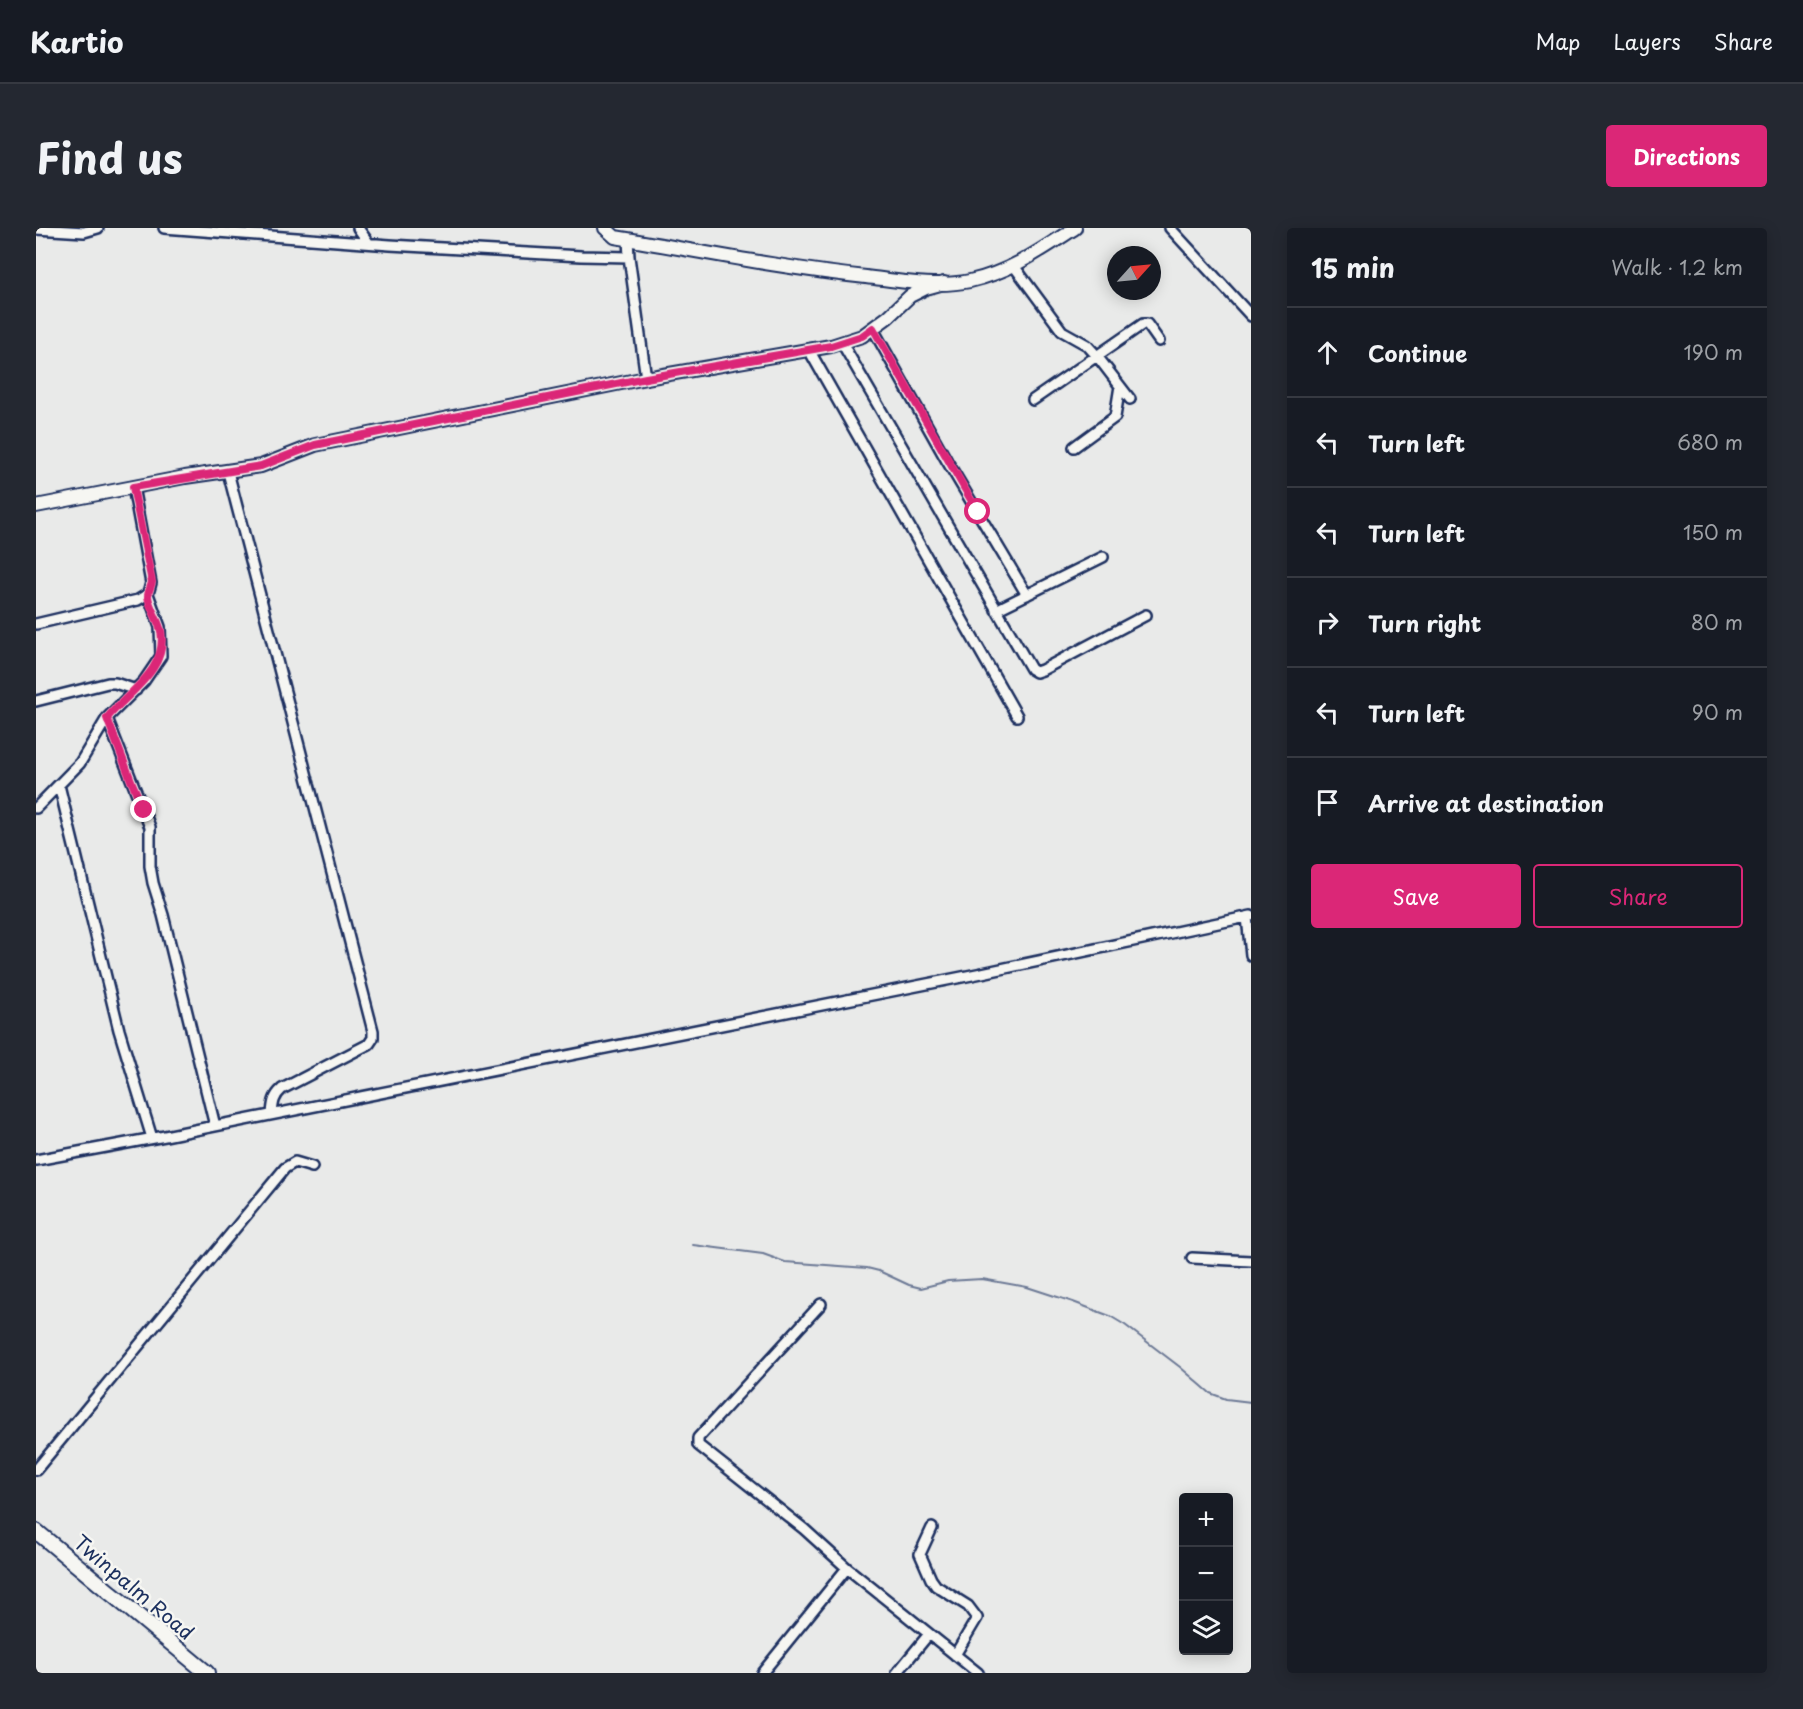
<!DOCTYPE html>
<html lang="en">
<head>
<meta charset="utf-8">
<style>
	:root { --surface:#171b24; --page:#242831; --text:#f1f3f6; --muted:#9ea1a6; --line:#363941; --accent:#db2777 }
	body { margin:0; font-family:"Playpen Sans",sans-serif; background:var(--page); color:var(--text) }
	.controls { position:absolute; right:18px; bottom:18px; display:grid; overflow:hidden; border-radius:6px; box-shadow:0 3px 15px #0003 }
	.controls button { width:54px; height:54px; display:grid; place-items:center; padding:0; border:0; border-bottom:2px solid var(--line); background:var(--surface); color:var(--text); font:30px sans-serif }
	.compass { position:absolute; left:1071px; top:18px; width:54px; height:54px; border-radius:50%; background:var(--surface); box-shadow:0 3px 15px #0003; rotate:63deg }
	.stop { position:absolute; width:18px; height:18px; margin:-14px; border:4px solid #db2777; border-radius:50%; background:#fff }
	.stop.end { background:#db2777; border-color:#fff; box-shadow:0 2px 6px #0008 }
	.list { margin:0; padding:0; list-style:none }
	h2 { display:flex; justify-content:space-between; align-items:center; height:78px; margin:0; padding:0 24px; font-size:26px }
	h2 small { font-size:20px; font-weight:400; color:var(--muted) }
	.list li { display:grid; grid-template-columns:39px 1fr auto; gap:18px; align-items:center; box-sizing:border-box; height:90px; padding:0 24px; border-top:2px solid var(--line) }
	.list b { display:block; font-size:22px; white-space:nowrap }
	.list em { font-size:20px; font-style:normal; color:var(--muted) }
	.actions { display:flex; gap:12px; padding:18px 24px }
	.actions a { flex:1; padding:14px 0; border:2px solid var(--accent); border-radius:6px; text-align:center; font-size:21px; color:var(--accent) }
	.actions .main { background:var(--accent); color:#fff }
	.icon { flex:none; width:33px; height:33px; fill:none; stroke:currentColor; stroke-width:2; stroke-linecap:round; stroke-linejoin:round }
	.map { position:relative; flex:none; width:1215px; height:1445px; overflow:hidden; border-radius:6px }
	header { display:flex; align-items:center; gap:36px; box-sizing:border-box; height:84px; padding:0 30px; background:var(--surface); border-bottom:2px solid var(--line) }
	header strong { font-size:28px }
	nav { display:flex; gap:33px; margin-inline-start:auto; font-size:21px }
	.intro { display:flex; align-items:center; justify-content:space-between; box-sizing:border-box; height:144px; padding:0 36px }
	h1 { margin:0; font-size:42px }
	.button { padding:15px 27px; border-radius:6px; background:var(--accent); color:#fff; font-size:21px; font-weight:700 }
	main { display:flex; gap:36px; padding:0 36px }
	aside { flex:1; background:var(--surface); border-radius:6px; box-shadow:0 3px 15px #0003 }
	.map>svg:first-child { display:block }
</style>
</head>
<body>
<header>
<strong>Kartio</strong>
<nav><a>Map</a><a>Layers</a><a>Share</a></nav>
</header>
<div class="intro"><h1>Find us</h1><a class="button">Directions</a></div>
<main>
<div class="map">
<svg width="1215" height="1445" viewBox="0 0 1215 1445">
	<rect width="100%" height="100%" fill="#e9eae9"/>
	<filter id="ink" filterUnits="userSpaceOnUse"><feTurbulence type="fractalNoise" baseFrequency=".0167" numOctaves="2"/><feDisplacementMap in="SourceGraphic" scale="12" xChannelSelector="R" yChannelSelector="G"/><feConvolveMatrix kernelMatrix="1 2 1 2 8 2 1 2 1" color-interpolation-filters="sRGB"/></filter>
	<g filter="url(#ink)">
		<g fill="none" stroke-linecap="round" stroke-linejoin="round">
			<!-- stream -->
			<path stroke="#6c7995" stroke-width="2" d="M657,1017L727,1026L749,1034L831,1040L843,1043L873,1057L885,1060L912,1053L946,1051L991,1059L1037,1074L1074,1088L1089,1097L1144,1139L1174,1165L1190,1171L1215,1174"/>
			<!-- minor casing -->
			<g stroke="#1b2f5e" stroke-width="14">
				<path id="minor" d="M128,0L354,17L545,28L593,29
					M322,0L332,14
					M1134,0L1215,88
					M0,1L48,4L62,0
					M592,11L593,29L610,150
					M978,38L1026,103L1051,117L1061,128L1094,171
					M837,101L911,233L991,367
					M806,115L995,441L1000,444L1006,442L1110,387
					M773,122L981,488
					M997,172L1107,96H1111L1123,113
					M1038,219L1079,189L1084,158
					M192,244L337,803V810L333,816L246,861C237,869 237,876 236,886
					M960,382L1067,329
					M0,396L102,372L112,366L115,355L97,259
					M0,473L72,455H79L100,462
					M71,490L114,599V638L117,655L127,687L179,898
					M23,557L83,802L116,910
					M0,580L44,535L71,490L108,453L125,428L124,399L112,366
					M1211,689L1215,727
					M0,932L129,908L946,745L1215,688
					M1156,1030L1215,1033
					M785,1076L662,1210V1217L768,1301L811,1340L942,1445
					M0,1242L249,940L259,934L276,939
					M896,1300L884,1326L895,1351L900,1358L932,1378L941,1390L919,1427
					M726,1445L811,1340
					M861,1445L893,1406"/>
			</g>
			<!-- tertiary casing -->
			<g stroke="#1b2f5e" stroke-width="16">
				<path id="tertiary" d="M569,0L579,9C662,23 746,40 830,49C864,53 900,60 934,53C974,44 1005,22 1039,0
					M0,278L149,249L225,238L279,217L610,150L795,118L826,108L852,89L874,68L890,60L908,55"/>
			</g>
			<!-- secondary casing -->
			<g stroke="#1b2f5e" stroke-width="18">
				<path id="secondary" d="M0,1303L171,1445"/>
			</g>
			<!-- minor -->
			<use href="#minor" stroke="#f6f6f2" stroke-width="9"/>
			<!-- tertiary -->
			<use href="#tertiary" stroke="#f6f6f2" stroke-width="12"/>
			<!-- secondary -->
			<use href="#secondary" stroke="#f6f6f2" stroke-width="14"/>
		</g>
	</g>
	<g fill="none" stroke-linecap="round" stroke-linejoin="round" filter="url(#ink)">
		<!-- route -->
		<path stroke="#db2777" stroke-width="8" d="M108,582L96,555L71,490C93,463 132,442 125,403C122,391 113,379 112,368C112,364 115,359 116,354L97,259L225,238L279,217L610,150L795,118L826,108L837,100L942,284"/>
	</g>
	<g text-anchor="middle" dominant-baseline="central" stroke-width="5" stroke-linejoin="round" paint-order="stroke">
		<!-- street labels -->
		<g font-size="20" fill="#1b2f5e" stroke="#f6f6f2">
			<text transform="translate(98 1359) rotate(40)">Twinpalm Road</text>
		</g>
	</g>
</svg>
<div class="controls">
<button>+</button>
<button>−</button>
<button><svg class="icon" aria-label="layers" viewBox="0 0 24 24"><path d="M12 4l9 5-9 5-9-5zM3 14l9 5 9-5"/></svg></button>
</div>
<svg class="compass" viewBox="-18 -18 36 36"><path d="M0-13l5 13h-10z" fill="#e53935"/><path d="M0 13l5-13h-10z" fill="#9ea1a6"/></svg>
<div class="stop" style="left:942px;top:284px"></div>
<div class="stop end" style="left:108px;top:582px"></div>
</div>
<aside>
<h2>15 min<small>Walk · 1.2 km</small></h2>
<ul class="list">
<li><svg class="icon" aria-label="ahead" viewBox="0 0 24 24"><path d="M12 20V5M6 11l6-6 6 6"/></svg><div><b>Continue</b></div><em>190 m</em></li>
<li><svg class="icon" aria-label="left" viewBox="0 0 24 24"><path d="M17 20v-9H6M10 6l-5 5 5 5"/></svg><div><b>Turn left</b></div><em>680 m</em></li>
<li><svg class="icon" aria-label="left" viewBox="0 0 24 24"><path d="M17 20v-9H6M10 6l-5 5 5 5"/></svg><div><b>Turn left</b></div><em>150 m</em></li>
<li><svg class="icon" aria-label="right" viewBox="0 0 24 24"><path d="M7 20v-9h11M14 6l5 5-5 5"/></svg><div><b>Turn right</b></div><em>80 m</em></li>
<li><svg class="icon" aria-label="left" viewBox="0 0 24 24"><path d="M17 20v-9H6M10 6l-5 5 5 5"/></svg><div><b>Turn left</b></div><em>90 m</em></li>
<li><svg class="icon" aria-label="arrive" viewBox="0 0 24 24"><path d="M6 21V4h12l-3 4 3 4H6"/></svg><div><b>Arrive at destination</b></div></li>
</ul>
<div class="actions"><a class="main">Save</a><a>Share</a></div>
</aside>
</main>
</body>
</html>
